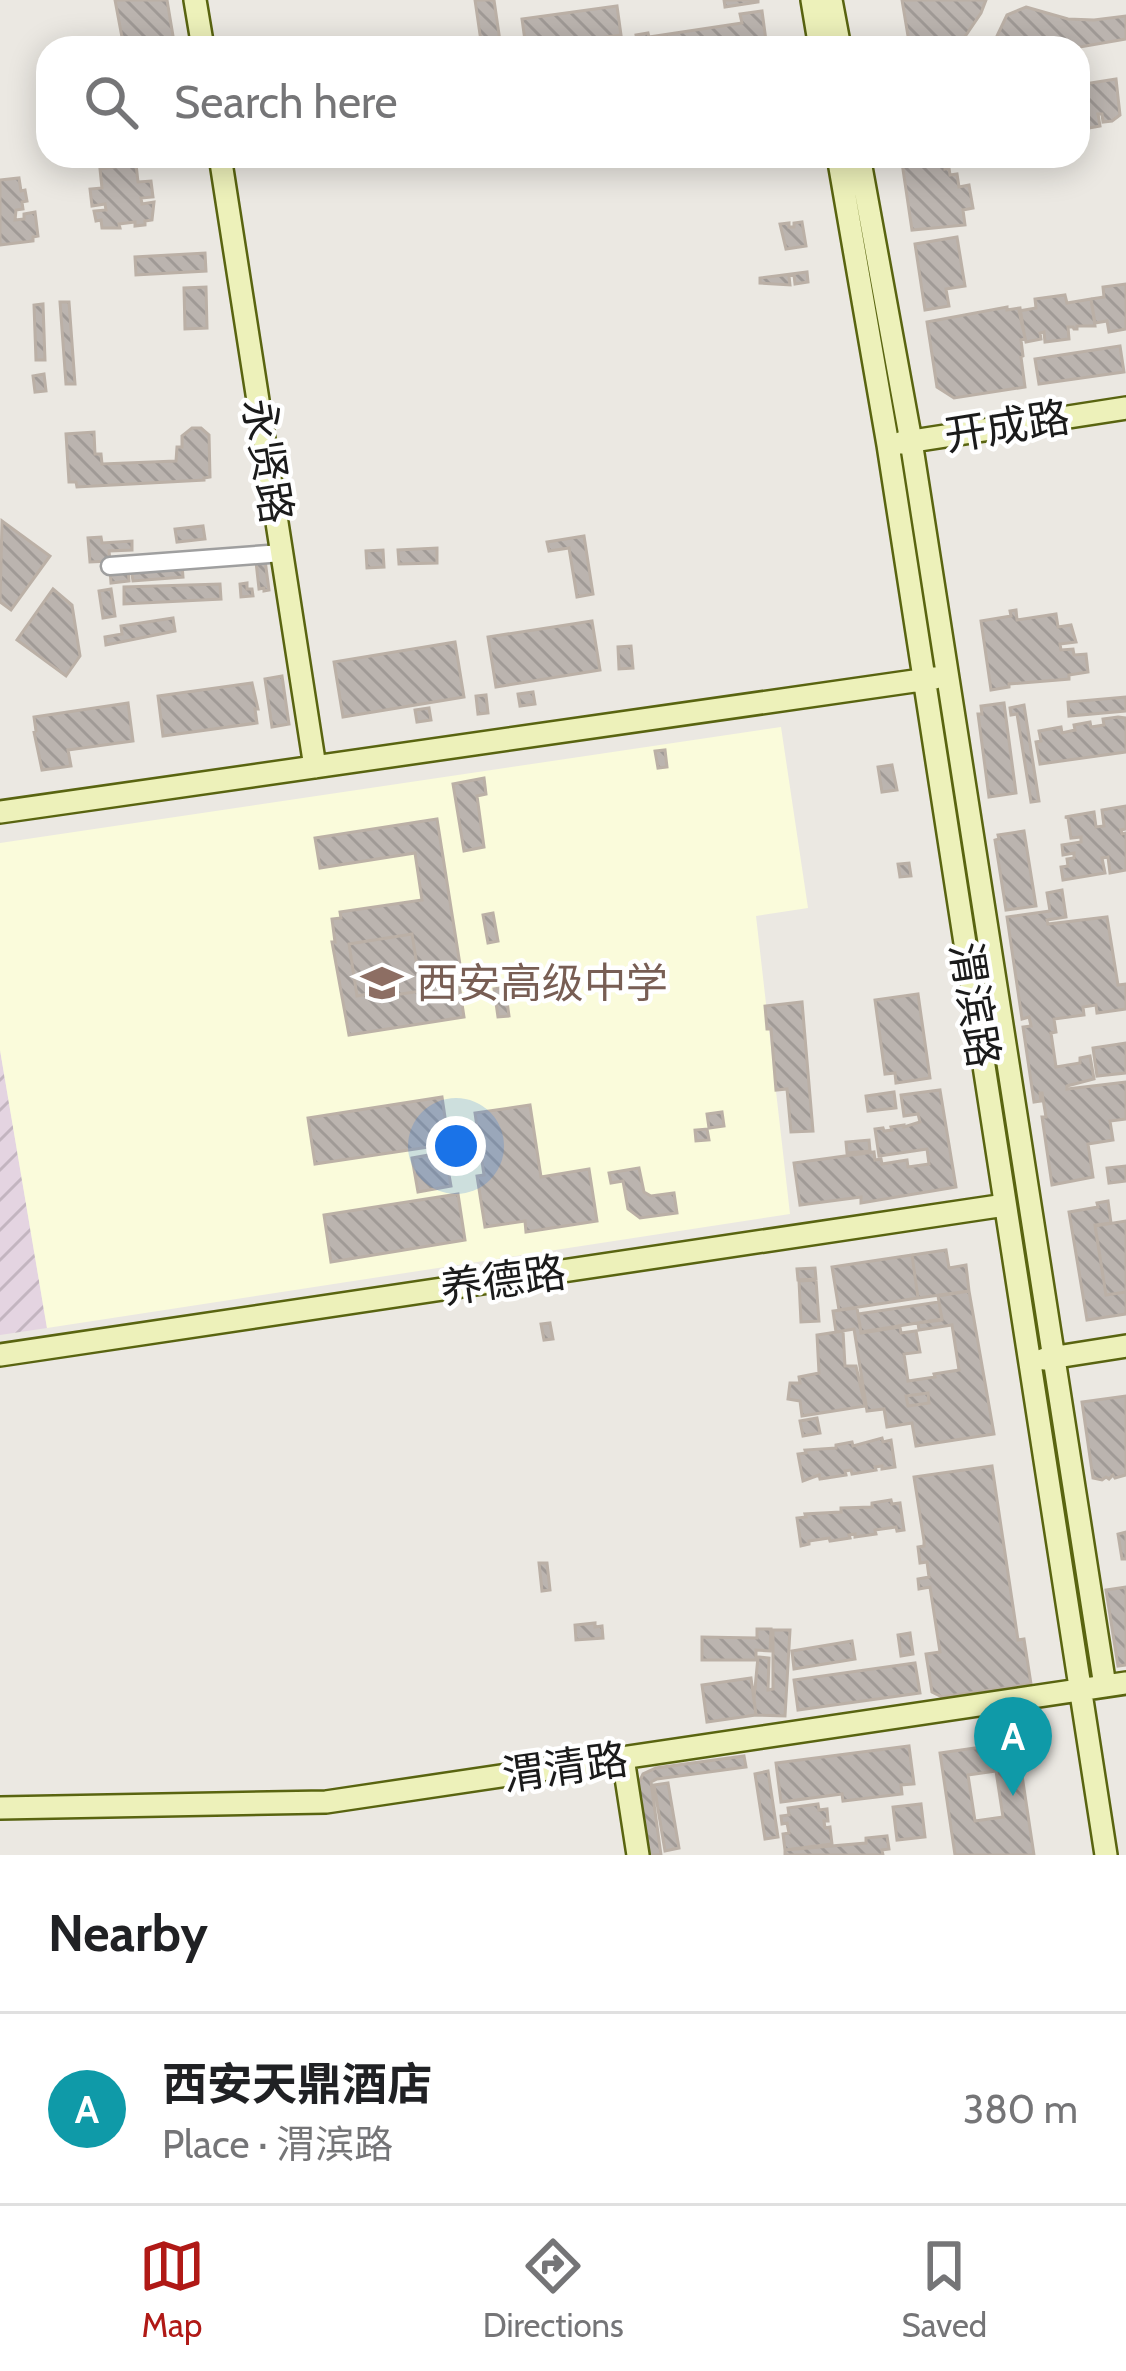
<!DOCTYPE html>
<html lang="en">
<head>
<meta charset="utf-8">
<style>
	:root { --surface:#fff; --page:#f2f2f2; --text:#202124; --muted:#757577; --line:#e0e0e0; --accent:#b01916 }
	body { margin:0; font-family:Cabin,"Noto Sans SC",sans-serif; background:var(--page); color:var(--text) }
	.you { position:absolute; left:456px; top:1146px; width:42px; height:42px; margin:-30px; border:9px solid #fff; border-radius:50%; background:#1a73e8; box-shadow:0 0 0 18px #1a73e833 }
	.badge { display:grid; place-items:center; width:78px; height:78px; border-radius:50%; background:var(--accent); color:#fff; font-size:39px; font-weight:700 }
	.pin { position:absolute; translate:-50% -99px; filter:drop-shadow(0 3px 6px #0008) }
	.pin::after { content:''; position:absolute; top:63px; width:42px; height:36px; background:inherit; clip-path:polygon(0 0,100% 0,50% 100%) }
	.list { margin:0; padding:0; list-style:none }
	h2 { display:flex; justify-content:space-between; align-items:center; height:156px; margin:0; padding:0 48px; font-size:51px }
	h2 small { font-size:39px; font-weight:400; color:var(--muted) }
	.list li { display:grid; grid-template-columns:78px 1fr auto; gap:36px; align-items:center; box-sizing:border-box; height:192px; padding:0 48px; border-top:3px solid var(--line) }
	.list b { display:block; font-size:45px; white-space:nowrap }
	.list p { margin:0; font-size:39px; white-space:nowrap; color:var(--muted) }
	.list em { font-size:39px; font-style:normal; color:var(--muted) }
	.icon { flex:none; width:66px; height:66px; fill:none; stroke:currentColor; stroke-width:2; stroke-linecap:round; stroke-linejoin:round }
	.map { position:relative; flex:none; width:1126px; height:1855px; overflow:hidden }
	.search { position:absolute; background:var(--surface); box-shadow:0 6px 30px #0003; left:36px; right:36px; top:36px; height:132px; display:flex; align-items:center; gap:30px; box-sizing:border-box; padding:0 42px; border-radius:36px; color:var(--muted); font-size:45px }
	.sheet { height:348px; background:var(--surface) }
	nav { display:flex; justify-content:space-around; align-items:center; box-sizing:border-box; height:168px; border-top:3px solid var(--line); background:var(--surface); font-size:33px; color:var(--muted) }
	nav a { display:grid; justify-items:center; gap:6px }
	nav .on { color:var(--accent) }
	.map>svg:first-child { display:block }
</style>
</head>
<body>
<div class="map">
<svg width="1126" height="1855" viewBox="0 0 1126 1855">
	<defs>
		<pattern id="industrial-furrows" width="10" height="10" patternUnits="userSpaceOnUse" patternTransform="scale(3)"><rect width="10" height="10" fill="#e4d4e1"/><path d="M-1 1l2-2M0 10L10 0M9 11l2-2" fill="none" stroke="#c3b5c0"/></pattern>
		<pattern id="building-back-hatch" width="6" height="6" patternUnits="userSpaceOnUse" patternTransform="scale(3)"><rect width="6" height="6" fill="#bbb4af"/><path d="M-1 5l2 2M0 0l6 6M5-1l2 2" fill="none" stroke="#a09a96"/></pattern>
	</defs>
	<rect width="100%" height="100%" fill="#ebe8e2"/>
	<!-- industrial -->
	<path fill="url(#industrial-furrows)" d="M0,1050L47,1328L0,1335Z"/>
	<!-- education -->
	<path fill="#fafbdb" d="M781,727L808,908L756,916L790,1214L47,1328L0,1050V843Z"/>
	<!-- building -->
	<path fill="url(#building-back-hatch)" stroke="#bbb0a6" stroke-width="3" fill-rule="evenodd" d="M115,0H167L175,48H124Z
		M475,0H494L501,48H482Z
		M724,0H758V2L725,7Z
		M902,0H986L981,13L960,44L953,39L946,42L947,48H910Z
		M617,6L621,35L526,48L522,19Z
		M1026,7L1068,19L1094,20L1126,16V39L1074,48H999L997,36L1007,15Z
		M762,11L767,48H638L636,35L648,33L649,37L742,23L740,14Z
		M1116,79L1120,115L1112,121L1103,122L1102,114H1098L1100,126L1078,130V85Z
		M901,156H959L953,157L952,164L945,166V169L949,168L950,175L957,174L959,187L969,185L973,208L963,210L965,225L912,230Z
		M136,164L138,182L151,181L153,197L141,198L142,204L154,202L152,220L145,221V225L135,226V222L119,224L120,228H102L101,220L96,221L94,211L106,210L105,204L92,206L90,189L102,188L100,169Z
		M19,178L21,191L25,190L27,201L22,202L23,209L16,210L15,220L24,219V214L35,212L38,236L33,237V241L0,245V180Z
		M802,222L806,246L786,249L780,224L789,223V227H794V223Z
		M957,237L965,286L946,289L949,306L925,310L915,244Z
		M205,253L206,271L136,275L135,257Z
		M807,272L808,282L795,284L794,275L789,276L790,285L760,283V278Z
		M1126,284V329L1109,332L1107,321L1095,323L1091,299L1104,297L1103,287Z
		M206,287L207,328L185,329L184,288Z
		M1065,295L1067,303L1091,299L1095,326H1077V329H1074L1073,327H1068L1069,339L1045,342L1044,332L1040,333L1041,339L1026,342L1019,311L1036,308L1035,299Z
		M60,302H69L75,384H66Z
		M43,304L45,360H36L34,305Z
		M1007,307V310L1020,308L1025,339L1021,340L1023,356L1021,357L1025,387L954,398L937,387L927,322Z
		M1120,346L1124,372L1039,384L1035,359Z
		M44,374L46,391L35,392L33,376Z
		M192,428H201L209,435L210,477L204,478V480L77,487L76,482H69L66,434L94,432L95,454H101L102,464L176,461L177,447H182V436Z
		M2,521L50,556L11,610L0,602Z
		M203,526L205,539L177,542L175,529Z
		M584,536L593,594L577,597L569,548L549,551L547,542Z
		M101,537L102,543L132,541V550L109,551L110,561L90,562L88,538Z
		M437,548V563L399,564L398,550Z
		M383,550L384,567L367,568L366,551Z
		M265,560L269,590L264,591V588L259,589L256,562Z
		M182,564L183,577L133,581L131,568Z
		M128,569L129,581L111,583L110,570Z
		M247,583V589H252L253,596L241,597L240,584Z
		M220,584L221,599L124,604V587Z
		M53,589L72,605L80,656L66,676L17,640Z
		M111,589L115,616L103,618L99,591Z
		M1016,610L1017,620L1056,614L1058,627L1071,625L1076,642L1060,644L1061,650L1073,649L1074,655L1086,654L1088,672L1069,675V679L1009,684V687L991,690L981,621L1011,616L1010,611Z
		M173,618L175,631L106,645L105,637L122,634L121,626Z
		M592,621L600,670L496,687L488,637Z
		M455,642L464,697L343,717L334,662Z
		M631,646L633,668L619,669L618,647Z
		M282,676L289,724L272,727L265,679Z
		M252,683L258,709H255L257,723L163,736L158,696Z
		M533,692L535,704L520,706L518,694Z
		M486,695L488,713L478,714L476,696Z
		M1126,697V711L1069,716L1068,702Z
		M128,703L133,741L68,750L71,766L42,770L34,732L36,731L34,717Z
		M1004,703L1016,793L989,797L978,714H982L981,706Z
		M1024,705L1039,801L1031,802L1017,714L1011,715L1010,708Z
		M429,708L431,720L417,722L415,710Z
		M1118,717L1126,718V752L1040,764L1036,742L1041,741L1039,731L1061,727L1062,733L1075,730L1074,725L1090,722L1091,727L1104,725L1103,719Z
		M665,750L667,767L658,768L655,751Z
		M892,765L897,790L882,792L878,767Z
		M484,778L486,794L477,796L484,847L464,851L453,784Z
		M1126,806V829L1121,830L1122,834L1126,833V870L1110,873L1108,857L1102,858L1105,873L1063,880L1061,867L1068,866L1067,859L1074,858V853L1063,855L1062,845L1081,842V837L1071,838L1068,818L1065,817L1094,812L1096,827L1104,826L1102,810Z
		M437,819L461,971H457L464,1017L349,1035L332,942H335L332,919L341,918L340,912L422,900L415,853L320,868L315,838ZM412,934L421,991L374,998L373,993L357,996L349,944Z
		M1024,831L1036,906L1006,910L995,840L999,839L998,835Z
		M909,863L911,876L900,877L898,864Z
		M1062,890L1066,917L1047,920L1048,924L1107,917L1118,985L1126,984V1009L1097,1013L1096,1005L1083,1007L1084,1015L1054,1019L1056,1032L1051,1033L1056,1067L1080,1063V1058L1090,1056L1094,1079L1067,1086V1089L1126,1082V1119L1110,1121L1113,1140L1088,1144L1093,1177L1052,1185L1042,1117H1046L1042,1093H1040L1041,1101L1034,1102L1023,1027L1031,1026L1029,1017L1022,1019L1007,917L1050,911L1047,893Z
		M493,913L498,941L488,943L483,915Z
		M412,934L421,991L374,998L373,993L357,996L349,944Z
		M505,987L509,1016L498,1017L494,989Z
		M918,994L930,1078L896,1083L895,1073L885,1074L875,1000Z
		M802,1002L813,1131L791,1132L787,1089L776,1090L771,1029H767L765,1006Z
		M1126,1043V1073L1097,1076L1093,1048Z
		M940,1090L956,1187L861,1203V1197L800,1205L794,1163L874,1152L875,1160L881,1159L882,1164L907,1160L908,1167L929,1164L927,1149L879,1156L875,1129L883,1128L884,1131L892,1130L891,1127L904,1125V1127L920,1122L918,1114L904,1116L901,1095Z
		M894,1092L896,1108L868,1111L866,1096Z
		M442,1097L449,1144L315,1164L308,1118Z
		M530,1105L541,1177L589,1169L597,1221L526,1232L525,1221L485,1227L477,1176L484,1175L475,1113Z
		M722,1112L724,1126L709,1128L707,1114Z
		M707,1129L709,1140L696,1141L695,1130Z
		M869,1140L870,1151L847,1153L846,1142Z
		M445,1152L451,1186L418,1192L412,1158Z
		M1126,1166V1181L1109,1183L1107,1168Z
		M639,1168L644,1192L651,1196L674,1193L677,1213L640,1218L628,1209L623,1181L611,1183L609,1173Z
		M458,1194L465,1240L331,1262L324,1215Z
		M1108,1201L1111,1223L1095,1225L1106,1295L1126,1292V1314L1087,1320L1069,1212L1098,1207L1097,1203Z
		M1126,1221V1292L1106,1295L1095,1226Z
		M946,1250L949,1268L966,1265L969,1291L918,1298L912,1255Z
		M912,1255L918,1298L839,1310L832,1267Z
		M815,1268L816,1279L798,1280L797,1269Z
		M816,1280L819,1321L801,1322L799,1281Z
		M969,1291L994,1434L916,1446L912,1423L887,1427L884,1409L867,1411L854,1329L836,1332L833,1311L857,1308L861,1333L900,1327L901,1333L916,1331L920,1352L904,1354L908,1381L935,1377L934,1374L959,1370L952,1325L919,1330L918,1323L942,1320L938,1296ZM928,1393L929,1403L908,1406L906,1396Z
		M939,1302L942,1319L861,1332L858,1314Z
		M550,1323L553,1339L544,1340L541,1324Z
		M843,1331L845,1366H856L865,1406L802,1416L800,1401L788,1399L790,1383H800L799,1377L819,1373L817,1335Z
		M928,1393L929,1403L908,1406L906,1396Z
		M1126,1396V1475L1115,1478L1113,1475L1109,1479L1106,1477L1102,1480L1093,1478L1082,1402Z
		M817,1418L820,1433L803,1436L800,1421Z
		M882,1438L883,1442L891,1440L895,1467L882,1469V1466L875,1467L876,1470L852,1474L851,1470L845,1471L846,1475L820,1479L819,1475L803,1481L798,1454L806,1453L805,1450L836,1448V1445L852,1442L853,1446Z
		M992,1466L1018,1640L1024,1639L1031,1684L942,1697L932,1692L926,1654L940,1652L930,1587L919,1589L918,1579L929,1577L927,1562L920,1563L918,1547L924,1546V1541L914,1477Z
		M891,1500L892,1504L900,1503L904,1530L897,1531L896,1527L875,1530L876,1534L855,1537V1534L849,1535L850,1538L830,1541L829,1538L809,1541V1544L801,1546L797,1518L806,1517L805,1514L841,1512V1508L872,1507V1503Z
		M1126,1532V1559H1122L1118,1534Z
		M539,1563H547L550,1590L542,1591Z
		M1126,1587V1665L1118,1666L1106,1590Z
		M595,1623V1627L602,1626L603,1638L576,1640L575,1625Z
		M757,1629H771L770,1651L756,1650V1660H702V1637L757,1638Z
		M773,1630H790L785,1716L756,1715L754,1699L758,1657L769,1658L768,1690L773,1689Z
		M910,1633L913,1654L901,1656L898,1635Z
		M852,1641L855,1659L794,1669L792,1651Z
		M915,1663L920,1693L798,1710L794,1680Z
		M751,1678L756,1715L707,1722L702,1685Z
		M1017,1742L1034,1855H955L940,1753ZM996,1771L1003,1817L975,1821L968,1775Z
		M909,1746L914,1784L901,1785L902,1794L843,1801L842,1794L781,1802L776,1763Z
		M744,1756L746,1767L657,1779L651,1782L661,1855H647L637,1787L643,1774L656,1768Z
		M768,1771L778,1837L765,1839L755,1774Z
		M668,1783L679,1848L665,1851L654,1785Z
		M818,1804L819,1810L827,1809L828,1821H824L825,1828L830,1827L832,1844L785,1850L783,1834L789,1833L787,1823L782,1824L781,1816L789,1815L788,1808Z
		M921,1804L925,1837L897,1840L893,1807Z
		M887,1836L889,1849L882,1850L883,1855H785V1850L866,1843V1838Z"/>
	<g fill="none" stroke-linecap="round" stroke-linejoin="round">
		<!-- street casing -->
		<g stroke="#9f9f9f" stroke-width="21">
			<path id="street" d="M110,566L282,553"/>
		</g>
		<!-- secondary casing -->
		<g stroke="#596410" stroke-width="26">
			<path id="secondary" d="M195,0L203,48
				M812,0L820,48
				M831,0L840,48
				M220,156L315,767
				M838,156L888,445L1106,1855
				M859,156L911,441L1105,1686
				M900,443L1126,408
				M0,812L935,678
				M0,1355L1005,1205
				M1044,1359L1126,1346
				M623,1758L638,1855
				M0,1808L326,1802L1126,1683"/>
		</g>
		<!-- street -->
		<use href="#street" stroke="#fff" stroke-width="16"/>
		<!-- secondary -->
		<use href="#secondary" stroke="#edf1ba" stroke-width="21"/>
	</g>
	<!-- icons -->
	<defs>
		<g id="school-bare" transform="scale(3.24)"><path d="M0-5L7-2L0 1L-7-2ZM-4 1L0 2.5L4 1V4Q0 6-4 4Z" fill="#8d6e63" stroke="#fff" stroke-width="2.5" paint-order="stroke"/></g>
	</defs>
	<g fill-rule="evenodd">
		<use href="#school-bare" x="382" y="983"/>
	</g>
	<g text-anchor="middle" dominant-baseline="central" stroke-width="9" stroke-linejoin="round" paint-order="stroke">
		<!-- street labels -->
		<g font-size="42" fill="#1b1b1b" stroke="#fff">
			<text transform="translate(1007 426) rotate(-9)">开成路</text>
			<text transform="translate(268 461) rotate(81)">永贤路</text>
			<text transform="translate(975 1005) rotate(81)">渭滨路</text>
			<text transform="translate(503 1280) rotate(-8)">养德路</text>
			<text transform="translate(565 1767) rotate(-8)">渭清路</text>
		</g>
		<!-- education labels -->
		<g font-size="42" fill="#785e54" stroke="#fff" text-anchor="start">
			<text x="416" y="983">西安高级中学</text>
		</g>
	</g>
</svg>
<div class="you"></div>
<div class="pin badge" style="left:1013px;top:1796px;background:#0f9aa8">A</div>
<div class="search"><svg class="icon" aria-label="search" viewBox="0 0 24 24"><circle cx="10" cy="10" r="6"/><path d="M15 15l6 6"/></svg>Search here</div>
</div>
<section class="sheet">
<h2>Nearby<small></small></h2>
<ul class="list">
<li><span class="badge" style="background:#0f9aa8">A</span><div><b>西安天鼎酒店</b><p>Place · 渭滨路</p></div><em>380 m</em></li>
</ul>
</section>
<nav>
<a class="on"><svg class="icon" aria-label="map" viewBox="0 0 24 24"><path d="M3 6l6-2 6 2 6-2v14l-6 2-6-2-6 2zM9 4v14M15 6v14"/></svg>Map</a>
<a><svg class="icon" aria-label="directions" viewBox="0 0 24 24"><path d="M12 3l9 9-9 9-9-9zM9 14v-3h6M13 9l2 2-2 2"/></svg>Directions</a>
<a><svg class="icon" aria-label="saved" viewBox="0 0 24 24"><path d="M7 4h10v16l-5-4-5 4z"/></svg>Saved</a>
</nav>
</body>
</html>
